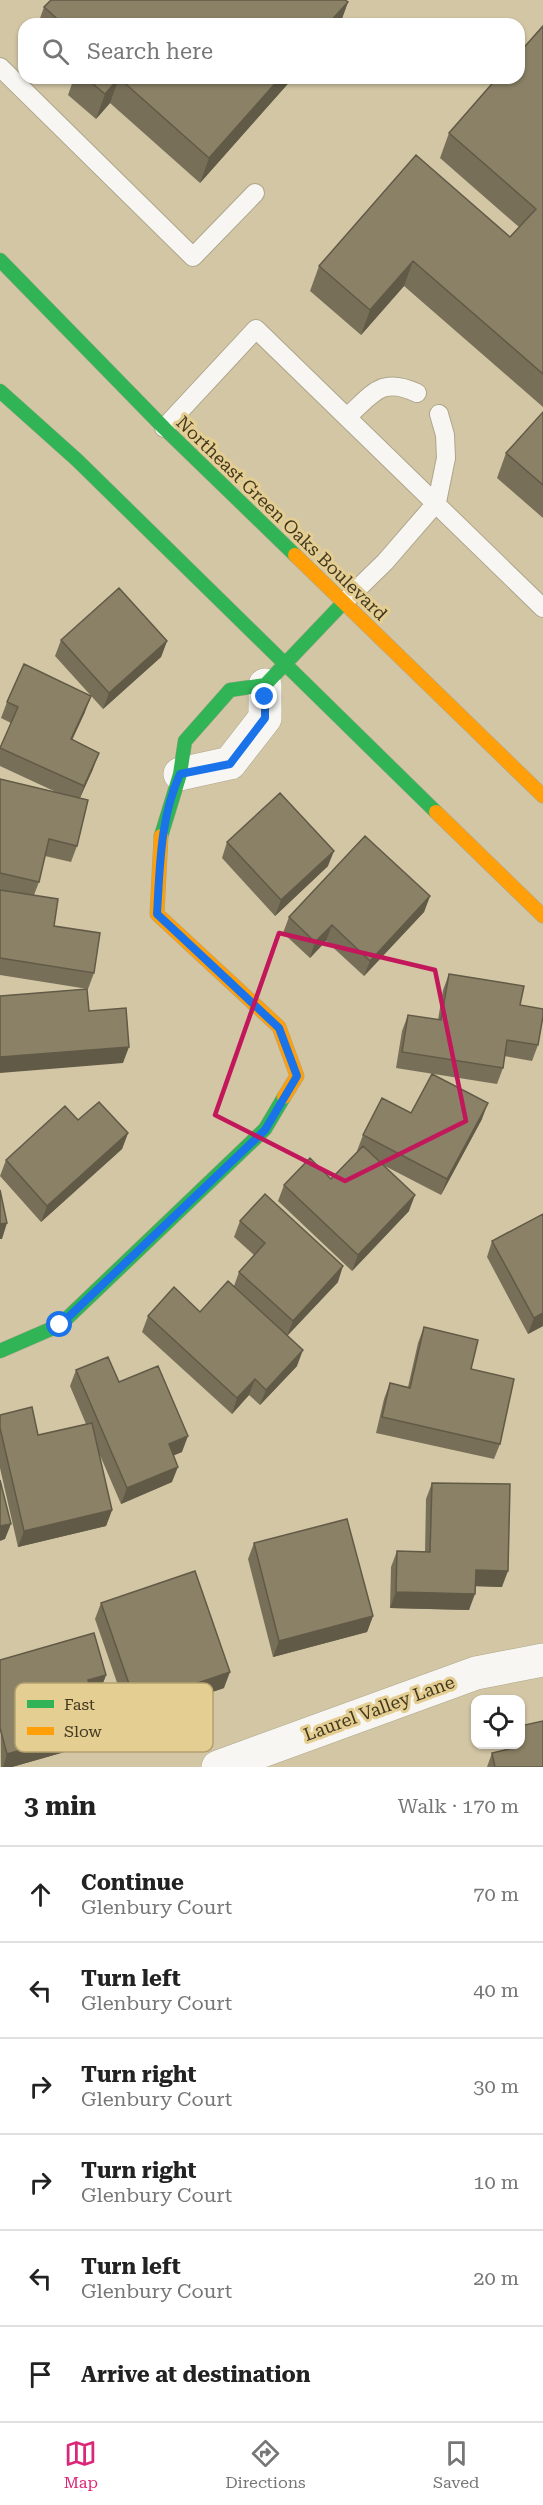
<!DOCTYPE html>
<html lang="en">
<head>
<meta charset="utf-8">
<style>
	:root { --surface:#fff; --page:#f6f6f6; --text:#222; --muted:#767676; --line:#e0e0e0; --accent:#db2777 }
	body { margin:0; font-family:"Roboto Serif",serif; background:var(--page); color:var(--text) }
	.controls { position:absolute; right:18px; bottom:18px; display:grid; overflow:hidden; border-radius:12px; box-shadow:0 2px 4px #0004 }
	.controls button { width:54px; height:54px; display:grid; place-items:center; padding:0; border:0; border-bottom:2px solid var(--line); background:var(--surface); color:var(--text); font:30px sans-serif }
	.stop { position:absolute; width:18px; height:18px; margin:-14px; border:4px solid #1a73e8; border-radius:50%; background:#fff }
	.stop.end { background:#1a73e8; border-color:#fff; box-shadow:0 2px 6px #0008 }
	.list { margin:0; padding:0; list-style:none }
	h2 { display:flex; justify-content:space-between; align-items:center; height:78px; margin:0; padding:0 24px; font-size:26px }
	h2 small { font-size:20px; font-weight:400; color:var(--muted) }
	.list li { display:grid; grid-template-columns:39px 1fr auto; gap:18px; align-items:center; box-sizing:border-box; height:96px; padding:0 24px; border-top:2px solid var(--line) }
	.list b { display:block; font-size:22px; white-space:nowrap }
	.list p { margin:0; font-size:20px; white-space:nowrap; color:var(--muted) }
	.list em { font-size:20px; font-style:normal; color:var(--muted) }
	.icon { flex:none; width:33px; height:33px; fill:none; stroke:currentColor; stroke-width:2; stroke-linecap:round; stroke-linejoin:round }
	.map { position:relative; flex:none; width:543px; height:1767px; overflow:hidden }
	.search { position:absolute; background:var(--surface); box-shadow:0 2px 4px #0004; left:18px; right:18px; top:18px; height:66px; display:flex; align-items:center; gap:15px; box-sizing:border-box; padding:0 21px; border-radius:18px; color:var(--muted); font-size:22px }
	.sheet { height:654px; background:var(--surface) }
	nav { display:flex; justify-content:space-around; align-items:center; box-sizing:border-box; height:84px; border-top:2px solid var(--line); background:var(--surface); font-size:16px; color:var(--muted) }
	nav a { display:grid; justify-items:center; gap:3px }
	nav .on { color:var(--accent) }
	.map>svg:first-child { display:block }
</style>
</head>
<body>
<div class="map">
<svg width="543" height="1767" viewBox="0 0 543 1767">
	<rect width="100%" height="100%" fill="#d2c6a5"/>
	<g fill="none" stroke-linecap="round" stroke-linejoin="round">
		<!-- lane casing -->
		<g stroke="#aea58a" stroke-width="20">
			<path id="lane" d="M0,67L193,257L255,193
				M347,417C373,394 381,376 417,393
				M164,428L256,329L543,608
				M343,603L385,562L437,502L446,458L445,435L439,414"/>
		</g>
		<!-- street casing -->
		<g stroke="#aea58a" stroke-width="34">
			<path id="street" d="M180,774L230,763L265,718V685
				M218,1767L476,1673L543,1660"/>
		</g>
		<!-- fast casing -->
		<g stroke="#aea58a" stroke-width="15">
			<path id="fast" d="M0,260L164,428L295,555
				M0,391L77,460L436,812
				M161,836L180,774L185,741L230,690L265,685L343,603
				M0,1351L60,1325L265,1129L284,1097"/>
		</g>
		<!-- slow casing -->
		<g stroke="#aea58a" stroke-width="15">
			<path id="slow" d="M295,555L543,796
				M436,812L543,916
				M161,836L157,914L279,1027L297,1076L284,1097"/>
		</g>
		<!-- lane -->
		<use href="#lane" stroke="#f8f6f2" stroke-width="18"/>
		<!-- street -->
		<use href="#street" stroke="#f8f6f2" stroke-width="33"/>
		<!-- fast -->
		<use href="#fast" stroke="#30b455" stroke-width="14"/>
		<!-- slow -->
		<use href="#slow" stroke="#ff9f0a" stroke-width="14"/>
	</g>
	<!-- wall -->
	<path fill="#776f58" d="M348,2L340,24H38L44,7Z
		M543,26V407L404,286L361,335L310,291L319,266L510,237L519,227L440,158L449,133Z
		M74,78H293L200,183L110,103L96,119L68,95Z
		M543,412V518L497,478L506,453Z
		M61,640L167,641L161,657L103,709L55,656Z
		M7,702L85,712L72,740L93,769L80,798L77,846L71,862L45,856L39,882L34,895L54,926L94,973L88,989L0,975V779L56,792L0,766V747L11,723L1,718Z
		M227,842L328,866L275,916L222,858Z
		M430,896L424,912L364,976L326,941L310,958L283,933L289,917Z
		M449,974L520,1005L538,1045L532,1061L504,1056L503,1068L497,1084L396,1068L402,1031L408,1015L438,1020L443,990Z
		M411,1113L482,1119L441,1195L383,1165L409,1211L352,1271L278,1201L284,1185L331,1179L358,1151H357L363,1135Z
		M78,1120L128,1133L122,1149L41,1222L0,1176L6,1160Z
		M543,1214V1326L528,1334L487,1257L492,1241Z
		M240,1221L338,1282L287,1336L297,1366L260,1405L249,1395L232,1414L142,1332L148,1316L200,1312L234,1286L239,1272L254,1255L234,1237Z
		M424,1327L471,1369L500,1444L494,1459L376,1433L384,1399L390,1383L408,1387L418,1343Z
		M76,1370L119,1382L182,1452L173,1455L172,1482L121,1504L99,1453L112,1510L106,1526L18,1547L0,1468V1415L38,1435L86,1424L70,1386Z
		M432,1483L502,1587L475,1586L469,1610L390,1608L391,1567L397,1551L425,1552L426,1499Z
		M254,1543L373,1616L367,1632L273,1657L248,1559Z
		M101,1603L224,1688L130,1720L95,1619Z
		M0,1660L106,1675L100,1691L92,1693L96,1743L12,1767H1Z
		M507,1744H520L543,1767H487L492,1753L508,1749Z"/>
	<!-- shaded-wall -->
	<path fill="#615a47" d="M348,2L340,24H328Z
		M119,78L110,103L96,119L105,94Z
		M280,78H293L200,183L209,158Z
		M413,261L404,286L361,335L370,310Z
		M167,641L161,657L103,709L109,693Z
		M91,696L85,712L65,755L71,739Z
		M99,753L93,769L78,802L84,786Z
		M334,851L328,866L275,916L281,900Z
		M430,896L424,912L364,976L370,961Z
		M332,925L326,941L310,958L315,942Z
		M129,1047L123,1063L0,1073V1057Z
		M488,1103L482,1119L441,1195L447,1179Z
		M128,1133L122,1149L41,1222L47,1206Z
		M415,1195L409,1211L352,1271L358,1255Z
		M7,1223L2,1239H0V1224Z
		M343,1266L338,1282L287,1336L293,1321Z
		M543,1313V1326L528,1334L534,1318Z
		M303,1350L297,1366L260,1405L266,1390Z
		M255,1379L249,1395L232,1414L237,1398Z
		M188,1436L182,1452L163,1460L169,1444Z
		M178,1467L172,1482L121,1504L127,1488Z
		M112,1510L106,1526L18,1547L24,1531Z
		M11,1524L5,1539L0,1541V1526Z
		M476,1570L508,1571L502,1587L470,1586Z
		M396,1592L475,1594L469,1610L390,1608Z
		M373,1616L367,1632L273,1657L279,1641Z
		M230,1672L224,1688L130,1720L136,1704Z
		M106,1675L100,1691L82,1696L88,1680Z
		M102,1727L96,1743L12,1767H3L7,1754Z"/>
	<!-- building -->
	<path fill="#8a8166" stroke="#615a47" stroke-width="1.5" d="M51,0H345L348,2L328,24H63L44,7Z
		M543,26V374L413,261L370,310L319,266L416,155L510,237L536,209L449,133L497,78H519V53Z
		M86,78H119L105,94Z
		M119,78H280L209,158Z
		M543,412V485L506,453Z
		M119,588L167,641L109,693L61,640Z
		M24,664L91,696L71,739L99,753L84,786L0,748L18,707L7,702Z
		M0,779L88,800L77,846L49,839L39,882L0,873Z
		M280,793L334,851L281,900L227,842Z
		M365,836L430,896L370,961L332,925L315,942L289,917Z
		M0,890L58,899L54,926L100,933L94,973L0,958Z
		M449,974L524,986L520,1005L543,1009V1016L538,1045L507,1040L503,1068L402,1052L408,1015L441,1020Z
		M87,989L89,1011L126,1008L129,1047L0,1057V996Z
		M432,1074L488,1103L447,1179L363,1135L382,1098L411,1113Z
		M99,1102L128,1133L47,1206L6,1160L65,1106L78,1120Z
		M363,1146L415,1195L358,1255L284,1185L310,1158L331,1179Z
		M0,1190L7,1223L0,1224Z
		M265,1194L343,1266L293,1321L239,1272L265,1243L240,1221Z
		M543,1214V1313L534,1318L492,1241Z
		M228,1281L303,1350L266,1390L255,1379L237,1398L148,1316L174,1287L200,1312Z
		M424,1327L478,1340L471,1369L514,1379L500,1444L382,1417L390,1383L410,1388Z
		M108,1357L119,1382L158,1366L188,1436L169,1444L178,1467L127,1488L76,1370Z
		M32,1407L38,1435L92,1423L112,1510L24,1531L0,1428V1415Z
		M0,1480L11,1524L0,1526Z
		M432,1483L510,1484L508,1571L476,1570L475,1594L396,1592L397,1551L430,1552Z
		M347,1519L373,1616L279,1641L254,1543Z
		M195,1571L230,1672L136,1704L101,1603Z
		M94,1633L106,1675L88,1680L102,1727L7,1754L0,1728V1660Z
		M543,1721V1767H495L492,1753L517,1747V1744H520V1726Z"/>
	<g fill="none" stroke-linecap="round" stroke-linejoin="round">
		<!-- route -->
		<path stroke="#1a73e8" stroke-width="8" d="M60,1325L265,1130L297,1076L279,1028L157,914C160,866 160,818 180,774L230,764L265,718V697"/>
	</g>
	<!-- marked area -->
	<path fill="none" stroke="#c2185b" stroke-width="4.5" stroke-linejoin="round" d="M279,933L435,970L466,1121L345,1181L215,1115Z"/>
	<g text-anchor="middle" dominant-baseline="central" stroke-width="6" stroke-linejoin="round" paint-order="stroke">
		<!-- street labels -->
		<g font-size="18" fill="#423920" stroke="#e5ce92">
			<text transform="translate(282 518) rotate(44)">Northeast Green Oaks Boulevard</text>
			<text transform="translate(379 1708) rotate(-20)">Laurel Valley Lane</text>
		</g>
	</g>
	<!-- legend -->
	<rect x="15" y="1683" width="198" height="69" rx="9" fill="#e5ce92" stroke="#b4a170" stroke-width="1.5"/>
	<rect x="27" y="1700" width="27" height="8" fill="#30b455"/>
	<rect x="27" y="1727" width="27" height="8" fill="#ff9f0a"/>
	<g font-size="16" fill="#423920">
		<text x="64" y="1710">Fast</text>
		<text x="64" y="1737">Slow</text>
	</g>
</svg>
<div class="controls">
<button><svg class="icon" aria-label="locate" viewBox="0 0 24 24"><circle cx="12" cy="12" r="6"/><path d="M12 2v4M12 18v4M2 12h4M18 12h4"/></svg></button>
</div>
<div class="stop" style="left:60px;top:1325px"></div>
<div class="stop end" style="left:265px;top:697px"></div>
<div class="search"><svg class="icon" aria-label="search" viewBox="0 0 24 24"><circle cx="10" cy="10" r="6"/><path d="M15 15l6 6"/></svg>Search here</div>
</div>
<section class="sheet">
<h2>3 min<small>Walk · 170 m</small></h2>
<ul class="list">
<li><svg class="icon" aria-label="ahead" viewBox="0 0 24 24"><path d="M12 20V5M6 11l6-6 6 6"/></svg><div><b>Continue</b><p>Glenbury Court</p></div><em>70 m</em></li>
<li><svg class="icon" aria-label="left" viewBox="0 0 24 24"><path d="M17 20v-9H6M10 6l-5 5 5 5"/></svg><div><b>Turn left</b><p>Glenbury Court</p></div><em>40 m</em></li>
<li><svg class="icon" aria-label="right" viewBox="0 0 24 24"><path d="M7 20v-9h11M14 6l5 5-5 5"/></svg><div><b>Turn right</b><p>Glenbury Court</p></div><em>30 m</em></li>
<li><svg class="icon" aria-label="right" viewBox="0 0 24 24"><path d="M7 20v-9h11M14 6l5 5-5 5"/></svg><div><b>Turn right</b><p>Glenbury Court</p></div><em>10 m</em></li>
<li><svg class="icon" aria-label="left" viewBox="0 0 24 24"><path d="M17 20v-9H6M10 6l-5 5 5 5"/></svg><div><b>Turn left</b><p>Glenbury Court</p></div><em>20 m</em></li>
<li><svg class="icon" aria-label="arrive" viewBox="0 0 24 24"><path d="M6 21V4h12l-3 4 3 4H6"/></svg><div><b>Arrive at destination</b></div></li>
</ul>
</section>
<nav>
<a class="on"><svg class="icon" aria-label="map" viewBox="0 0 24 24"><path d="M3 6l6-2 6 2 6-2v14l-6 2-6-2-6 2zM9 4v14M15 6v14"/></svg>Map</a>
<a><svg class="icon" aria-label="directions" viewBox="0 0 24 24"><path d="M12 3l9 9-9 9-9-9zM9 14v-3h6M13 9l2 2-2 2"/></svg>Directions</a>
<a><svg class="icon" aria-label="saved" viewBox="0 0 24 24"><path d="M7 4h10v16l-5-4-5 4z"/></svg>Saved</a>
</nav>
</body>
</html>
